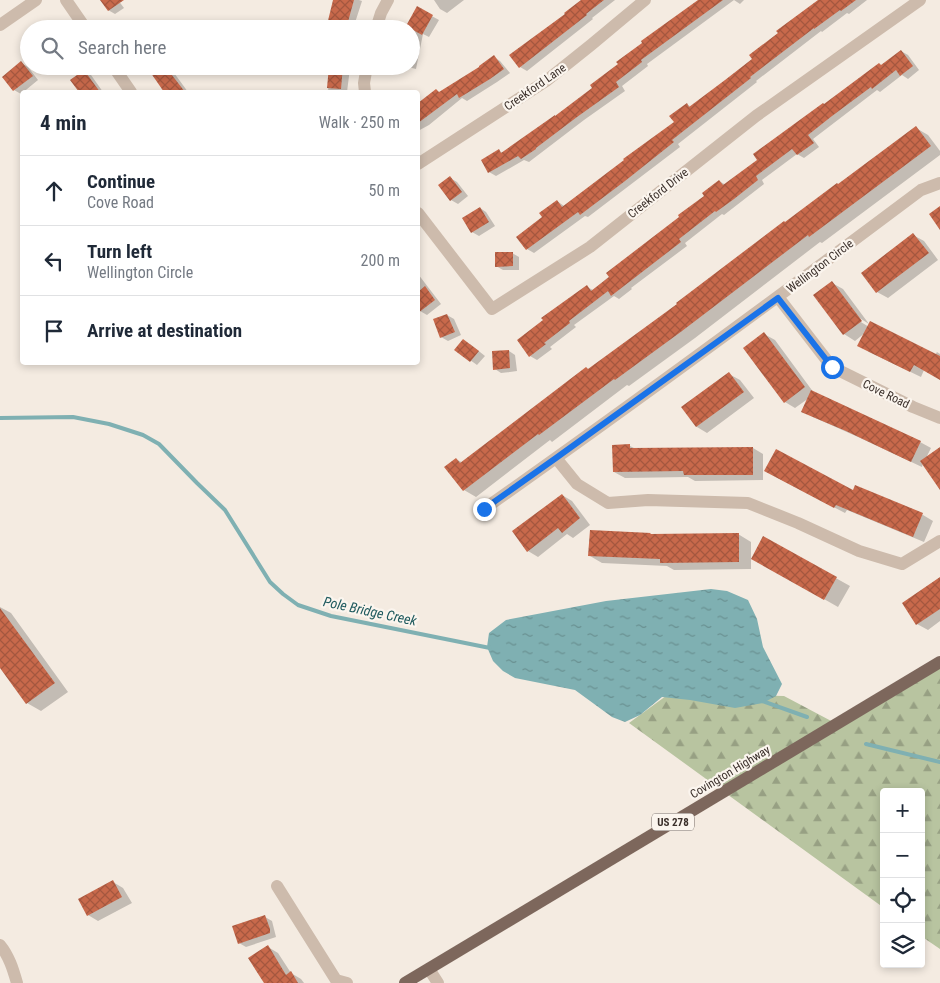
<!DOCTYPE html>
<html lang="en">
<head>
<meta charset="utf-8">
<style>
	:root { --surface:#fff; --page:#f6f6f7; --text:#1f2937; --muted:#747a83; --line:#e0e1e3 }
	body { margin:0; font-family:"Roboto Condensed",sans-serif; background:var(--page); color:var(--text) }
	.controls { position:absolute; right:15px; bottom:15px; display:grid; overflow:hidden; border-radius:5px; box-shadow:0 2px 8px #0003 }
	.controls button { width:45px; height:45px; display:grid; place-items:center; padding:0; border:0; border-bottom:1px solid var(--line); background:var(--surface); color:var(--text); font:25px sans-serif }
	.stop { position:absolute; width:15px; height:15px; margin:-11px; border:4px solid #1a73e8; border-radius:50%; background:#fff }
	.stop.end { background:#1a73e8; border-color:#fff; box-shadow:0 1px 5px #0008 }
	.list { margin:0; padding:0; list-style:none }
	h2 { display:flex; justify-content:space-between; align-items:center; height:65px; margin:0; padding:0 20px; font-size:21px }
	h2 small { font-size:16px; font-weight:400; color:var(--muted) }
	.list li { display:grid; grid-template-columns:32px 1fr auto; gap:15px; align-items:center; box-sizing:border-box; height:70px; padding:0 20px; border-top:1px solid var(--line) }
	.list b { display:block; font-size:19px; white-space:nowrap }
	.list p { margin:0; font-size:16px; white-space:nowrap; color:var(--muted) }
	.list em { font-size:16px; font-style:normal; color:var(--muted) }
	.icon { flex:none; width:28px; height:28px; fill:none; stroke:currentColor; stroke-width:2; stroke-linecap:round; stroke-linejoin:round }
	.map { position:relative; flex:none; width:940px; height:983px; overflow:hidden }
	.search { position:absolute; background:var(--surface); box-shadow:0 2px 8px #0003; left:20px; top:20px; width:400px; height:55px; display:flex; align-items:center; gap:12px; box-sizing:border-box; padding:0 18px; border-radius:28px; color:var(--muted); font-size:19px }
	.panel { position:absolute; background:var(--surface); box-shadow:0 2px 8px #0003; left:20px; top:90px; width:400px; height:275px; border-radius:5px }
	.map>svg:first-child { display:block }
</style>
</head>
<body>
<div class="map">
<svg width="940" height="983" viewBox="0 0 940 983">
	<defs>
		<pattern id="forest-firs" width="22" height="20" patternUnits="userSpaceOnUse" patternTransform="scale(1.25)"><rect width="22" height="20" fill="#b8c4a0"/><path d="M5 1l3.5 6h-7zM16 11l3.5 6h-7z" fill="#97a083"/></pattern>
		<pattern id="water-ripples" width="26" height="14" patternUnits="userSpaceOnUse" patternTransform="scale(1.25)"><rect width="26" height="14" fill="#7fb0b2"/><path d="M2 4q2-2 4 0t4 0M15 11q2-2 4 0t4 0" fill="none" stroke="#699091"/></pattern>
		<pattern id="building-cross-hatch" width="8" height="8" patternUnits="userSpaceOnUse" patternTransform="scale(1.25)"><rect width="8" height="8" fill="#c8694b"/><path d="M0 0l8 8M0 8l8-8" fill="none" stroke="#a4573f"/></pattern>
	</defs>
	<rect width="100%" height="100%" fill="#f4ebe1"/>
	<!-- forest -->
	<path fill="url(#forest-firs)" d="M940,663V949L921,936V792H884V908L629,723L670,693L784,696L835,723Z"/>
	<!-- water -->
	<path fill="url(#water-ripples)" d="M711,589L727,591L748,600L757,619L763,647L782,684L776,696L763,703L735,708L690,700L662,697L640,715L625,722L612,717L575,690L515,678L503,671L493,661L487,647L489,633L506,620L606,601Z"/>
	<!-- shadow -->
	<path fill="#0003" d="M101,0H118L124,8L115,14L108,10Z
		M335,0H359L362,1L353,29H328Z
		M434,0H464L447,13L440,9Z
		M583,0H615L592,18L593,19L527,71L520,67L511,56Z
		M699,0H744L740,4L734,0L647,64L648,66L622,86L625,91L584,120L529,162L524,160L496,176L489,172L499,151L503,153L556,117L594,88Z
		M823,0H867L849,14L847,13L822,32L821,31L756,81L757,82L678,144L680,147L588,217L585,216L534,253L527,249L544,217L557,201L564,206L676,122L687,104L691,107L753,59Z
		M417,8L439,20L429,37L423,34L416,69L404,66H411V29H406Z
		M132,22L139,26L141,29H122Z
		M901,51L908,55L919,70L908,79L902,75L880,92L877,90L813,139L819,147L804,158L797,154L762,180L764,184L724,215L722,214L685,243L687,246L631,288L632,289L619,299L614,296L574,325L576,327L550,347L552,349L537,360L530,356L587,287L593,290L705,196L719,181L726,185Z
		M494,57L500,61L510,73L497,82L467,101L462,98L429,125L418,131V105L436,91L440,93L481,68Z
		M21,63L28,67L38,80L21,94L14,90Z
		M148,66H169L188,92H166Z
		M330,66H346L350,68L347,92H328Z
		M84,72L91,75L103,92H80L72,80Z
		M916,128L928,135L940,151V155L822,243L820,242L695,338L629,386L627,385L552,442L550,440L476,497L464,490L456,459L463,463Z
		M450,178L457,182L468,196L458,204L451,200Z
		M480,208L486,212L495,226L479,236L472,232Z
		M913,235L924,241L938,260L888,298L877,292L863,273Z
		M512,253L519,257V270H503L496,266Z
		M418,274L441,304L427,315L420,311L418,308Z
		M832,283L843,289L869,324L858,317L856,319L869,327L935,355L937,352L940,354V379L924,370L921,377L869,352L866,332L855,341L844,334L815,296Z
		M447,315L454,319L461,335L448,341L441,337Z
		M764,334L775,340L814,393L920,442L931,448L926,458L940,448V487L923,463L922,467L858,437L813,417L803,411L809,398L795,408L785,402Z
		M470,344L485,356L477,365L456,350Z
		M509,351L515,355L517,371L501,373L495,369Z
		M729,374L740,380L754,398L707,433L697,427L683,408Z
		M630,446L636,449L753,448L763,454V480L695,481L688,477L625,478L614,472Z
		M776,477L854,492L856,487L923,515L933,521L924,542L847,510L845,513Z
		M562,495L572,501L590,525L573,538L567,534L538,557L528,551Z
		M650,534L652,535L738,534L751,542V569L674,570L667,566L602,563L590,556Z
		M764,538L850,586L838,607L752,558Z
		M940,578V621L928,630L917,624Z
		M0,607L11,613L68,692L41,711L27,703L0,666Z
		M113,882L123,888L132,903L98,921L88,915Z
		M265,917L272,921L276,937L246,947L239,943Z
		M268,947L278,953L291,973L301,979L304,983H265Z"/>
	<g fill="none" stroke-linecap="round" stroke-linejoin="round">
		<!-- stream -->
		<path stroke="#7fb0b2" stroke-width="4" d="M0,418L73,417L109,424L143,435L159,444L197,483L225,510L270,582L283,594L298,605L331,616L490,648
			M762,701L807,717
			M866,744L940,762"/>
	</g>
	<!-- building -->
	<path fill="url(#building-cross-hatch)" d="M100,0H124L108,11Z
		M333,0H354L346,29H326Z
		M581,0H604L586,14L587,15L519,68L509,55L565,14L564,13Z
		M698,0H723L641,60L642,62L616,82L619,87L577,117L536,148V149L521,159L518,156L488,173L481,160L499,149L501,153L555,115V116L592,88L590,85L618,64L616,62L642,43L641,41Z
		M818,0H856L841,11L840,10L814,29V28L750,77L751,78L672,140L674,142L625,181L580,215L578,212L526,250L516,237L542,217L539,213L557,200L562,207L624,160L623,159L674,122L669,116L687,103L689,107L725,80L752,59L749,55L778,33L776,31Z
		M417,6L433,15L422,35L406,26Z
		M901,50L913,66L900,76L896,70L872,89L871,87L832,116L808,135L814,143L797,155L792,149L756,176L758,180L734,199L716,212L715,211L679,239L681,242L611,296L608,291L569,321L570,323L544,343L546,344L529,357L517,340L543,320L541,318L587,285L591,291L609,277L606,273L679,217L678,215L704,196L702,193L719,180L723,185L757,160L753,154L823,103L824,104L879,63L881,65Z
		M494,55L504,69L490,79L459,98L457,94L418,123V103L436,89L439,92L479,67V66Z
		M21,61L33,76L13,91L2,77Z
		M146,66H165L185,92H164Z
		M329,66H343L341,89L327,88Z
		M84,70L100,92H79L70,80Z
		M916,126L931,146L809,237L808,235L682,331L615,380L614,379L539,435L538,434L463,491L444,467L456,458L460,463L586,367L588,369L677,304L676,303L784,221L785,222L837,183L838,184Z
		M450,176L462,192L450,201L438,185Z
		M940,206V230L929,214Z
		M480,207L489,222L471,233L462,218Z
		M913,233L929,253L876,293L861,273Z
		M495,252H513V266L495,267Z
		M832,281L862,321L843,335L813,295Z
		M425,286L435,300L418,313V292Z
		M447,314L455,332L440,338L433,319Z
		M870,321L940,356V380L914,365L910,372L857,346Z
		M764,332L805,387L784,403L743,348Z
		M463,339L479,351L470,362L454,350Z
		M509,350L510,368L493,370L492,351Z
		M729,372L744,392L696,427L681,407Z
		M811,390L921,441L911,462L846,431L801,412Z
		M630,444V448L753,447V475H684L683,471L613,472L612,445Z
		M940,447V490L920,461Z
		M776,449L853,490L855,485L923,513L913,537L836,505L834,508L764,471Z
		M562,494L580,518L562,533L558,528L527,552L512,531Z
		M590,530L651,533L650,534L739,533V562L660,563V559L588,556Z
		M763,536L837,577L824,600L751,559Z
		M940,577V609L916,625L902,603Z
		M0,608L55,683L26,704L0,668Z
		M113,880L122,897L87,916L78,899Z
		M265,915L270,929V933L238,944L232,926Z
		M268,945L286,975L291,971L298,983H264L248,958Z"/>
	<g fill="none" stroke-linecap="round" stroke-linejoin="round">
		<!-- minor -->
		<path stroke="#cdbbac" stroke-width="12" d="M66,0L86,29
			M0,25L36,0
			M376,29L381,13L388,0
			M113,66L131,92
			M365,92L364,83L367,66
			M418,164L546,81L591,45L645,0
			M418,213L492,309L590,247L756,116L920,0
			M778,297L832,367L913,407L940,418
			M556,458L577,484L608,503L648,500L748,503L798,523L859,551L902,564L940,541
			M484,509C632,405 777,298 921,190L940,183
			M277,886L336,980L347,983
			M0,945C9,956 13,969 17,983
			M429,969L438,983"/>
		<!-- major -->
		<path stroke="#7d675c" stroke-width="12" d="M405,983L940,662"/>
	</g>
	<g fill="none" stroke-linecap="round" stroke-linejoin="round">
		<!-- route -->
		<path stroke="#1a73e8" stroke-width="6" d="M484,509L556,458L778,298L832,367"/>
	</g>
	<g text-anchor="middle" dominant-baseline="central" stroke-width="4.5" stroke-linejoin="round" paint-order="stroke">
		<!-- shield labels -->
		<rect fill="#fbf5ee" stroke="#756b66" stroke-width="1" x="652" y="813.5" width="42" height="17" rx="4"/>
		<g font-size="11" font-weight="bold" fill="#3b302b">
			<text x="673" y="822">US 278</text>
		</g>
		<!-- street labels -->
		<g font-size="12" fill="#3b302b" stroke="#fbf5ee">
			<text transform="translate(535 87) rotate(-35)">Creekford Lane</text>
			<text transform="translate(658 193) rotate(-38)">Creekford Drive</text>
			<text transform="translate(820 266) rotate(-37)">Wellington Circle</text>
			<text transform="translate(886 394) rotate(26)">Cove Road</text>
			<text transform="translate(730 772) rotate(-31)">Covington Highway</text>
		</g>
		<!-- water labels -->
		<g font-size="14" font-style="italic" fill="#1f5a5e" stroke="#fbf5ee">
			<text transform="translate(370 611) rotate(12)">Pole Bridge Creek</text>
		</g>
	</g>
</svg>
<div class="controls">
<button>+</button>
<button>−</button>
<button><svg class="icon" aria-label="locate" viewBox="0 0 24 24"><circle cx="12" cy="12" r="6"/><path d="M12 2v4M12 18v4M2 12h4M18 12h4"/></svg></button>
<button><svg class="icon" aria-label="layers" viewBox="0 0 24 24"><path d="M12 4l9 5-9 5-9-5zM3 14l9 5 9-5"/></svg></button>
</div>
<div class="stop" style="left:832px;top:367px"></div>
<div class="stop end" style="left:484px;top:509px"></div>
<div class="search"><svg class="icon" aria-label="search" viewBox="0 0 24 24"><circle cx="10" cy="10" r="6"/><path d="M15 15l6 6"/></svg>Search here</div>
<section class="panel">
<h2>4 min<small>Walk · 250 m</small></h2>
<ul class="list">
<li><svg class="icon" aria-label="ahead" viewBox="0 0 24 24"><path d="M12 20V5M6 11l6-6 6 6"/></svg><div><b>Continue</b><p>Cove Road</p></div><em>50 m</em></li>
<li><svg class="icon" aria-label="left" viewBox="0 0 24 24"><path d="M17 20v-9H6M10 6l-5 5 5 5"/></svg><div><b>Turn left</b><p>Wellington Circle</p></div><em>200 m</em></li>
<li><svg class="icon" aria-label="arrive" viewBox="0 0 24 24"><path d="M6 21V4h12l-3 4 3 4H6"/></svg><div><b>Arrive at destination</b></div></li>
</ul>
</section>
</div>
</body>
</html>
